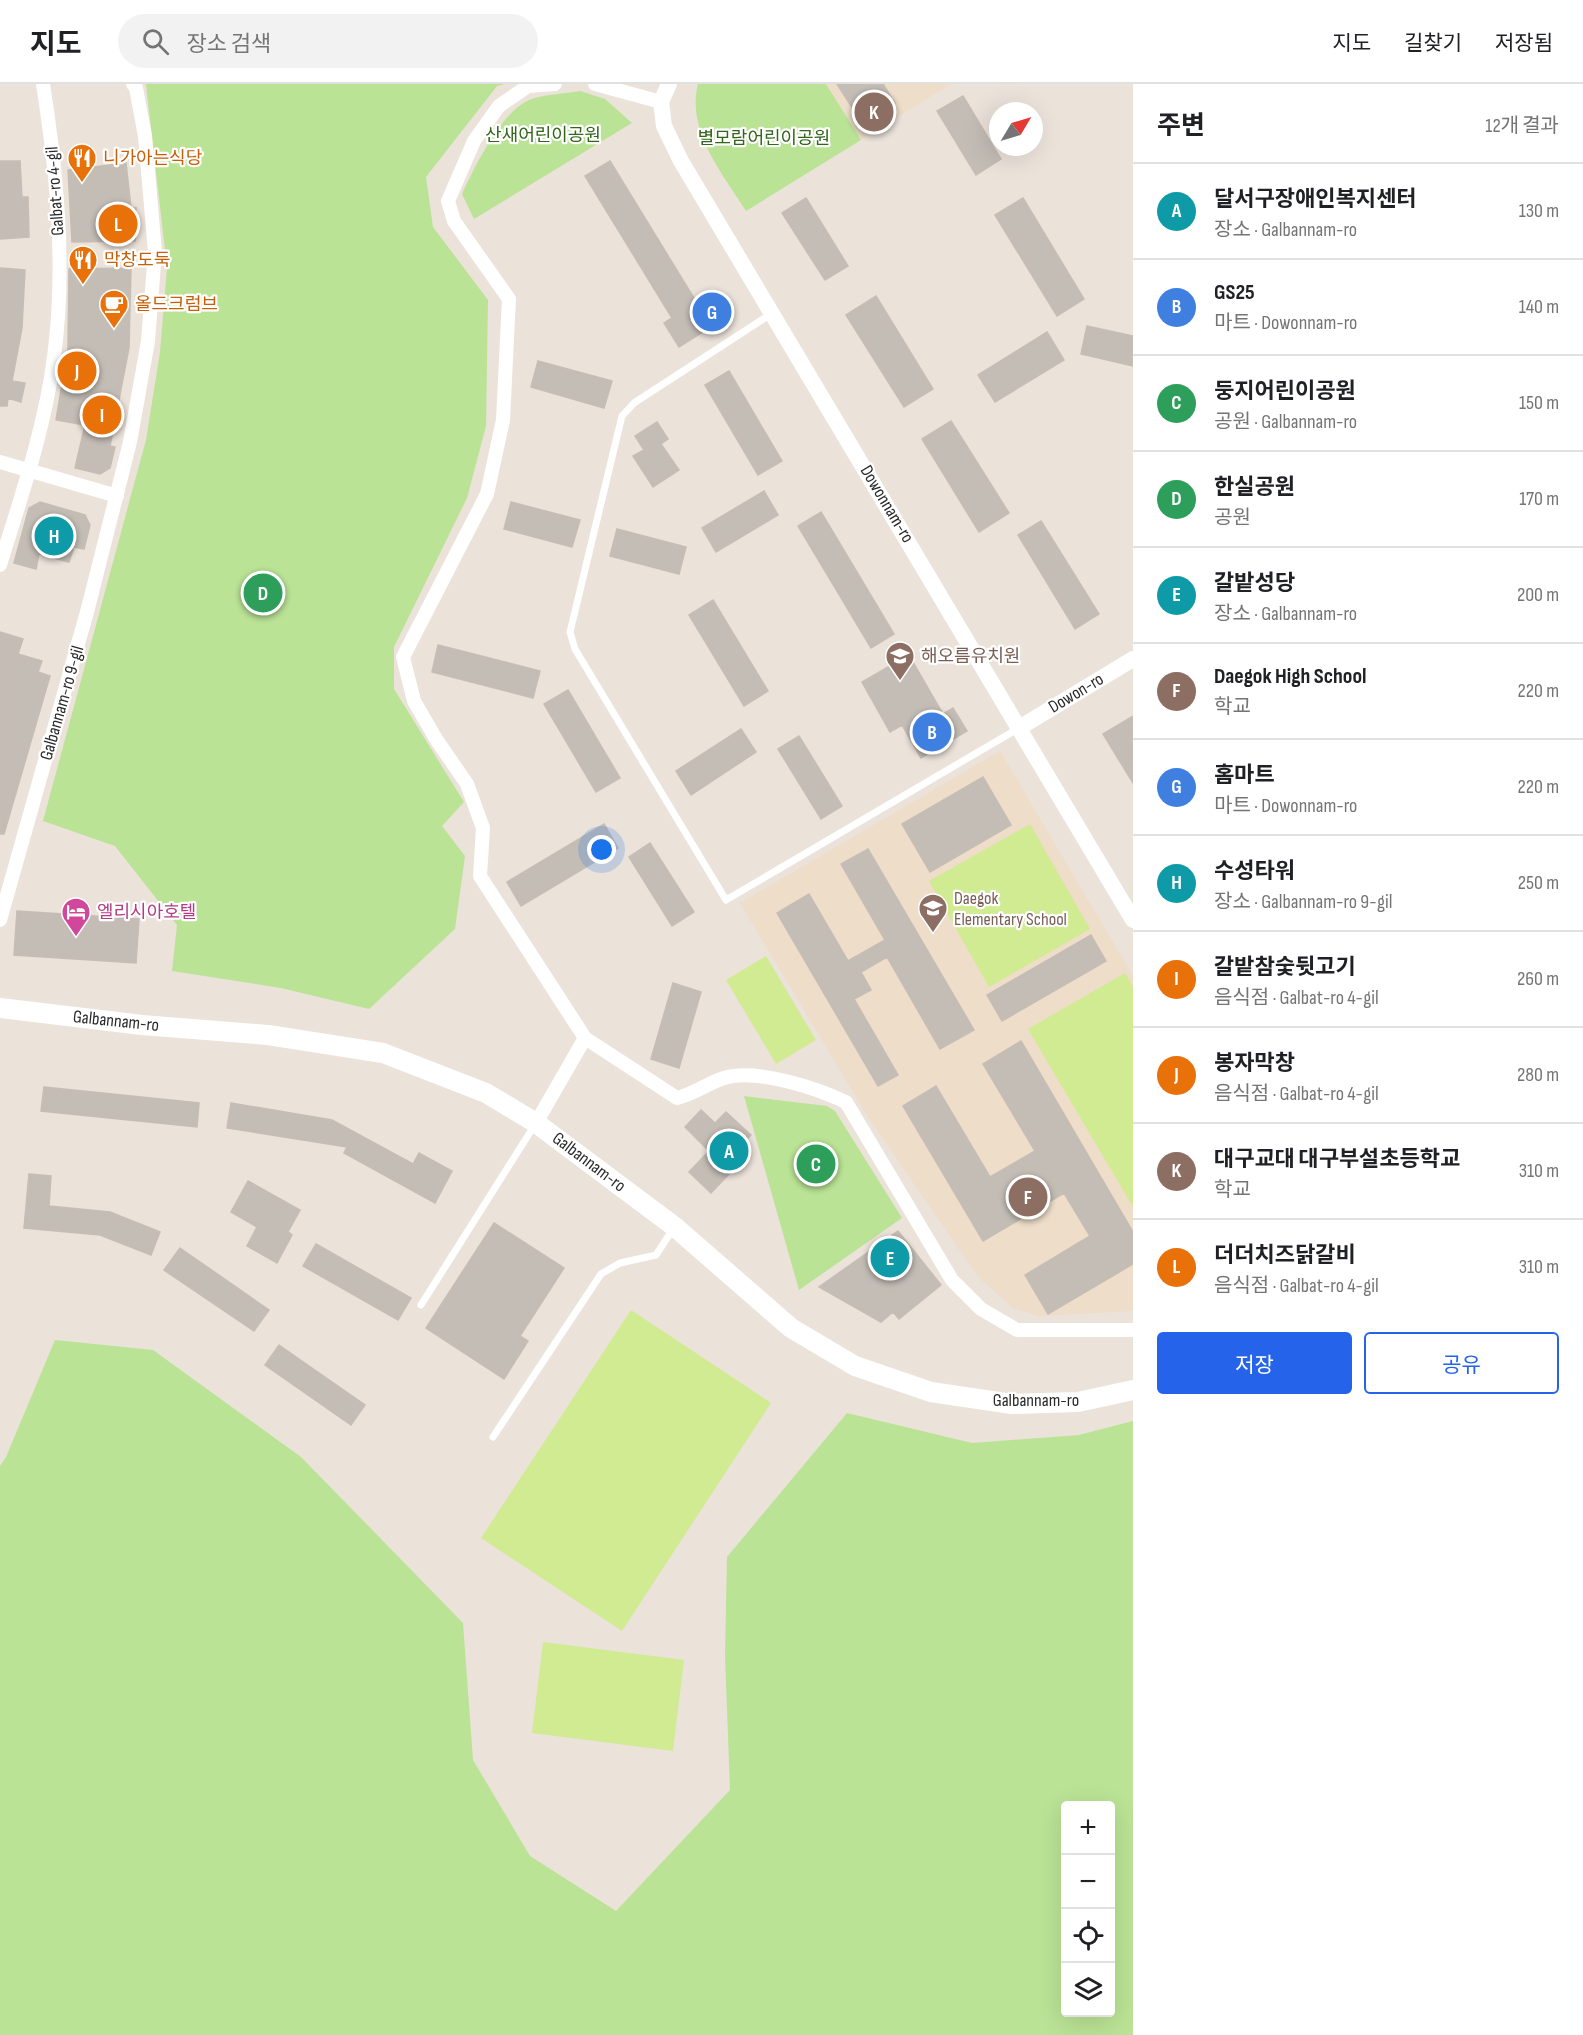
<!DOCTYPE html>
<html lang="ko">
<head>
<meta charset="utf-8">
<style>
	:root { --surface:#fff; --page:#f2f2f2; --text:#202124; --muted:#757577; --line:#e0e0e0; --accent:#2563eb }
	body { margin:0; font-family:"Sofia Sans Condensed","Noto Sans KR",sans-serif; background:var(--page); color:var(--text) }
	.controls { position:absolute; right:18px; bottom:18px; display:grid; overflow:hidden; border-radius:6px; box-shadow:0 6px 24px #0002 }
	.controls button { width:54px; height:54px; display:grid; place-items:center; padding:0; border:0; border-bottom:2px solid var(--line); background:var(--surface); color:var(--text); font:30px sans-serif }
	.compass { position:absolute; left:989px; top:18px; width:54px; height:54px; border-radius:50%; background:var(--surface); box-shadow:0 6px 24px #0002; rotate:52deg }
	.you { position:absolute; left:602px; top:766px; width:21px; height:21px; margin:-15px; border:4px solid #fff; border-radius:50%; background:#1a73e8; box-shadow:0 0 0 9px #1a73e833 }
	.badge { display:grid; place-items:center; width:39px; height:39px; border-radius:50%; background:var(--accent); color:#fff; font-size:20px; font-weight:700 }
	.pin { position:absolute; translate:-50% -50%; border:3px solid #fff; box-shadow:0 2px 6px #0006 }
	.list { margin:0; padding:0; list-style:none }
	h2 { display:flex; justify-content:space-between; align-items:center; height:78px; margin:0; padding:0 24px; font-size:26px }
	h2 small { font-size:20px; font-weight:400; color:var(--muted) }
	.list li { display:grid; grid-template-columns:39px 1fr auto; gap:18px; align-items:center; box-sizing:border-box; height:96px; padding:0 24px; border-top:2px solid var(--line) }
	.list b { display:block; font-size:22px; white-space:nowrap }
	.list p { margin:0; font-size:20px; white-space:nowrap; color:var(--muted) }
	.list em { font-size:20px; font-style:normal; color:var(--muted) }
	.actions { display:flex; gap:12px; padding:18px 24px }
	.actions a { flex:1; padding:14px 0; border:2px solid var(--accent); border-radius:6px; text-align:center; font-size:21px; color:var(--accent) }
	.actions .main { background:var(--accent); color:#fff }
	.icon { flex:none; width:33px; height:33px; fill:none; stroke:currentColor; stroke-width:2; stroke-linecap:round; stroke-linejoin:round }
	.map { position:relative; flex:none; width:1133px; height:1951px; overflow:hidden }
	header { display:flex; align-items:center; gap:36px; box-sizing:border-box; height:84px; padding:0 30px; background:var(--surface); border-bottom:2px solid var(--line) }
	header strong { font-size:28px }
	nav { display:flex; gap:33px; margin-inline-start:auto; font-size:21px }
	.search { width:420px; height:54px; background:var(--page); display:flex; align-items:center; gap:15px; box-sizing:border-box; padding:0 21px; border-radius:33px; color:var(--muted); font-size:22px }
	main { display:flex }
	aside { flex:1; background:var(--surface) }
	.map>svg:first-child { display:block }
</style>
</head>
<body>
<header>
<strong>지도</strong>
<div class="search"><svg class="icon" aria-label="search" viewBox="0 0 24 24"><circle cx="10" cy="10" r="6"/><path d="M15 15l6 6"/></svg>장소 검색</div>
<nav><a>지도</a><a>길찾기</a><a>저장됨</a></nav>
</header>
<main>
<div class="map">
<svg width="1133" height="1951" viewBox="0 0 1133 1951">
	<rect width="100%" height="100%" fill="#ebe2da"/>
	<!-- education -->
	<path fill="#edddc9" d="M826,0H951L861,56Z
		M1000,667L1133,892V1227L1038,1232L1013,1224L978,1193L868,1033L740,819Z"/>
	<!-- green -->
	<path fill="#bae395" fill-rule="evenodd" d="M146,0H505L497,2L426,93L433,143L488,216L486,342L467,414L394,563V605L464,718L442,742L465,772L455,845L369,925L281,904L172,887L177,841L115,762L43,737L146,356L160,268L167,184Z
		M698,0H826L861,56L746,127C723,90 686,47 698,0Z
		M580,7L605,15L632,39L474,135L462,110C475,83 500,29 529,16C544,10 565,10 580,7Z
		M744,1012L827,1022L835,1027L902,1134L799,1206Z
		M55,1256L153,1266L301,1373L463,1539L473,1676L530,1772L616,1827L730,1706L725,1572L727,1473L847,1329L972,1359L1079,1351L1133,1337V1951H0V1382L6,1373ZM1066,1722H1110V1928H1066Z"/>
	<!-- pitch -->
	<path fill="#d0eb91" d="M1030,740L1090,845L989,903L929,797Z
		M766,872L816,956L776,980L726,896Z
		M1125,889L1133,903V1123L1028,945Z
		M631,1226L771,1319L622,1547L481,1454Z
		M543,1558L684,1576L673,1667L532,1649Z"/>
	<!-- building -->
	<path fill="#c4bdb6" stroke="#c6bdb4" stroke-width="1.5" d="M837,0H883L895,19L862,39Z
		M963,12L1001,75L976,91L937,27Z
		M0,77H20L22,113H28L29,153L0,155Z
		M610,77L697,219L712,209L727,233L679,263L664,239L672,234L585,92Z
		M126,79L131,124H136L135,157L72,158L68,86Z
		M806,114L848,182L825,196L782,129Z
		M1023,114L1084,215L1057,232L995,131Z
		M0,184L25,186L22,244L12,297L25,299L21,318L8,314L7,322H0Z
		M131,184L129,264L110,362L115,363L110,384L100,390L75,384L85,341L56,336L68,264L69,185Z
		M876,212L933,305L904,323L846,231Z
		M1087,242L1133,252V282L1081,270Z
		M1047,248L1064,276L995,318L978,291Z
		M538,277L612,297L604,324L531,303Z
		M729,287L782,377L758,391L705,301Z
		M951,337L1009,429L979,448L922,355Z
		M657,338L668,355L661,360L679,386L653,403L633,372L644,366L635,352Z
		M764,407L778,431L716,468L702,444Z
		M40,418L85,431L90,441L84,465L74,463L69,478L39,470L36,485L14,479L29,424Z
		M511,418L580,436L572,463L504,445Z
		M821,428L894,550L871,564L798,442Z
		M1041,437L1099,530L1075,545L1018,451Z
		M617,445L686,463L679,490L610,472Z
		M713,516L768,607L744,622L689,531Z
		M0,548L23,555L18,570L42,577L38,588L50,592L4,750H0Z
		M438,561L540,587L533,614L432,588Z
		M909,571L943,630L953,624L967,647L921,674L902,641L890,648L862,598Z
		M568,606L620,694L596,708L544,620Z
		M1133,632V699L1103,650Z
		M741,645L756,668L691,711L676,687Z
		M799,652L842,722L821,735L778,665Z
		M983,693L1011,741L930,788L902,740Z
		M604,740L618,764L521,822L507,798Z
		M650,759L694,828L672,842L629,773Z
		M868,765L974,946L940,965L887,873L861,888L871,906L854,915L898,991L878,1002L777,829L809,810L848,877L885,856L841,780Z
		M17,827L139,835L136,879L14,871Z
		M1091,851L1106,877L1002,937L987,911Z
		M673,899L701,908L679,984L651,975Z
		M1021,957L1133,1148V1180L1048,1230L1025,1191L1090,1152L1064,1109L983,1157L903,1022L936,1002L990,1093L1035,1067L983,980Z
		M44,1003L199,1019L197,1043L41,1027Z
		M231,1019L332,1036L413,1080L419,1069L452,1087L435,1119L344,1069L347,1063L227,1044Z
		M701,1026L715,1039L726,1028L751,1051L742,1060L750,1068L711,1109L689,1088L709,1067L685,1043Z
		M29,1090L51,1092L49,1122L110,1128L160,1148L151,1171L100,1151L24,1144Z
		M248,1097L300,1126L288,1148L292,1151L277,1179L247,1162L257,1143L231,1128Z
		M494,1139L564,1184L520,1252L528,1257L504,1295L426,1244Z
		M898,1147L941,1201L899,1235L893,1228L881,1238L819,1203Z
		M316,1160L411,1214L398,1236L303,1182Z
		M180,1164L269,1226L254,1247L164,1186Z
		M279,1261L365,1321L351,1341L265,1281Z"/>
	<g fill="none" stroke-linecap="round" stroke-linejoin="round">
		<!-- service -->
		<path stroke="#fff" stroke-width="7" d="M771,230L634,319L622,332L570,548L575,565L726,816L1019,644
			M421,1221L534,1042
			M493,1353L601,1190L620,1179L656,1171L673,1145"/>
		<!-- minor -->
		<path stroke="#fff" stroke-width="14" d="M555,0L528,2L499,22L474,57L448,117L454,137L509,215L503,336L487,410L403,573L414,617L436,655L467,700L483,744L480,792L585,954L677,1014C694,1010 708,999 724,994C756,984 816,1004 846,1018L952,1196L981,1225L1017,1246H1133
			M595,0L661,18
			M0,378L117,412
			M0,481C21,413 45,344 54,273C66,183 57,90 43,0
			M0,836L87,528L130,358L148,257L155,168L145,52L136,4L133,0
			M536,1039L585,954"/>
		<!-- tertiary -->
		<path stroke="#fff" stroke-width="16" d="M669,0L661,18L664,42L681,77L1133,836
			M1019,644L1133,575"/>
		<!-- secondary -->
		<path stroke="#fff" stroke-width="20" d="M0,924L142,941L268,951L383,969L486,1009L536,1039L675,1143L791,1244L855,1282L931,1308L1012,1320L1078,1318L1133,1306"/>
	</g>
	<!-- icons -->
	<defs>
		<g id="restaurant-pin" transform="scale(1.5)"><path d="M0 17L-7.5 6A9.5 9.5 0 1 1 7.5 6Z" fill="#e8710a" stroke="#fff"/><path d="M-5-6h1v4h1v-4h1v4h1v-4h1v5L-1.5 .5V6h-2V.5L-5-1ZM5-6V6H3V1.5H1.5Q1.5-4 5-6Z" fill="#fff"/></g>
		<g id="cafe-pin" transform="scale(1.5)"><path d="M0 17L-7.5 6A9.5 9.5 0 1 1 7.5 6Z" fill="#e8710a" stroke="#fff"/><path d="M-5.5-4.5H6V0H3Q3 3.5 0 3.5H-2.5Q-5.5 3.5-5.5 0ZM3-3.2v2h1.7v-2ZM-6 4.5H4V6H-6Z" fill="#fff"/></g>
		<g id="school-pin" transform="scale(1.5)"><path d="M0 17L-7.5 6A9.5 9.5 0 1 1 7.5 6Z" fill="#8d6e63" stroke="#fff"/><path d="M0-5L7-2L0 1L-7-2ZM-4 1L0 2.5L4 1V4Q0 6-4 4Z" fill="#fff"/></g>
		<g id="hotel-pin" transform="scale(1.5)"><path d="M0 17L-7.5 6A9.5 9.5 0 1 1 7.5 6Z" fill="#d1479c" stroke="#fff"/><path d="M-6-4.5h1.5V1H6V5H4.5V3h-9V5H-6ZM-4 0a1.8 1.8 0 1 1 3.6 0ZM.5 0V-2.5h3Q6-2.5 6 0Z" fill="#fff"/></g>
	</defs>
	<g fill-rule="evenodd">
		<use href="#restaurant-pin" x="82" y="74"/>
		<use href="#restaurant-pin" x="83" y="176"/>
		<use href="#cafe-pin" x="114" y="220"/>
		<use href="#school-pin" x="900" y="572"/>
		<use href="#school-pin" x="933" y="824"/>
		<use href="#hotel-pin" x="76" y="828"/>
	</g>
	<g text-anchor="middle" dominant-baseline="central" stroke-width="4.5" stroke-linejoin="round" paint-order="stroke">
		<!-- park labels -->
		<g font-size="18" fill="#326619" stroke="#fff">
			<text x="543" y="51">산새어린이공원</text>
			<text x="764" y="54">별모람어린이공원</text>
		</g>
		<!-- food labels -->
		<g font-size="18" fill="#c56008" stroke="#fff" text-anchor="start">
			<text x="103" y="74">니가아는식당</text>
			<text x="104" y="176">막창도둑</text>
			<text x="135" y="220">올드크럼브</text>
		</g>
		<!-- street labels -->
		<g font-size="18" fill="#292929" stroke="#fff">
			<text transform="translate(55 107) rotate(-94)">Galbat-ro 4-gil</text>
			<text transform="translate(887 420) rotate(59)">Dowonnam-ro</text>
			<text transform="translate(1076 609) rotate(-31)">Dowon-ro</text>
			<text transform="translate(62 619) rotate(-74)">Galbannam-ro 9-gil</text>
			<text transform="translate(116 937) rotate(6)">Galbannam-ro</text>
			<text transform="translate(589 1078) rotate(37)">Galbannam-ro</text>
			<text x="1036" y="1316">Galbannam-ro</text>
		</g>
		<!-- education labels -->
		<g font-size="18" fill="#785e54" stroke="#fff" text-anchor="start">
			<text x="921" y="572">해오름유치원</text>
			<text x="954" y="814">Daegok<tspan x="954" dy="21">Elementary School</tspan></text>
		</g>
		<!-- hotel labels -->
		<g font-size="18" fill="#b23c85" stroke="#fff" text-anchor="start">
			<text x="97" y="828">엘리시아호텔</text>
		</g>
	</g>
</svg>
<div class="controls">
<button>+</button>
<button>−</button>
<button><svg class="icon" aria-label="locate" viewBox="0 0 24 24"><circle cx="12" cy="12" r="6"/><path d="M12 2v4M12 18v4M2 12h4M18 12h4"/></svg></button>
<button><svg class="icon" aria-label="layers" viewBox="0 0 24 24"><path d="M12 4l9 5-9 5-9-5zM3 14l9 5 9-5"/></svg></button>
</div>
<svg class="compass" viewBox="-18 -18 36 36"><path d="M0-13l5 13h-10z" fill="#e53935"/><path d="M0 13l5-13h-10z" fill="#757577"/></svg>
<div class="you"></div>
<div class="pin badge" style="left:729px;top:1067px;background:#0f9aa8">A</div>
<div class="pin badge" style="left:932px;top:648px;background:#3f7fe0">B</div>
<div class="pin badge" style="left:816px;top:1080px;background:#2e9e5b">C</div>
<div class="pin badge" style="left:263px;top:509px;background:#2e9e5b">D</div>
<div class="pin badge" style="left:890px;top:1174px;background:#0f9aa8">E</div>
<div class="pin badge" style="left:1028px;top:1113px;background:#8d6e63">F</div>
<div class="pin badge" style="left:712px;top:228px;background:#3f7fe0">G</div>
<div class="pin badge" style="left:54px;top:452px;background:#0f9aa8">H</div>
<div class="pin badge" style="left:102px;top:331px;background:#e8710a">I</div>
<div class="pin badge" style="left:77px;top:287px;background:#e8710a">J</div>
<div class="pin badge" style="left:874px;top:28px;background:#8d6e63">K</div>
<div class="pin badge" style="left:118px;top:140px;background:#e8710a">L</div>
</div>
<aside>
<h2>주변<small>12개 결과</small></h2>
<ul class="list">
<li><span class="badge" style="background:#0f9aa8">A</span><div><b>달서구장애인복지센터</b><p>장소 · Galbannam-ro</p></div><em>130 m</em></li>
<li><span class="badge" style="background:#3f7fe0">B</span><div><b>GS25</b><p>마트 · Dowonnam-ro</p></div><em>140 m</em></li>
<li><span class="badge" style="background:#2e9e5b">C</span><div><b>둥지어린이공원</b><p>공원 · Galbannam-ro</p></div><em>150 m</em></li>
<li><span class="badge" style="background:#2e9e5b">D</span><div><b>한실공원</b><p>공원</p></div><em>170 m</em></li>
<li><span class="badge" style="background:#0f9aa8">E</span><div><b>갈밭성당</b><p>장소 · Galbannam-ro</p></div><em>200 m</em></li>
<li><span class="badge" style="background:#8d6e63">F</span><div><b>Daegok High School</b><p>학교</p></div><em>220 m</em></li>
<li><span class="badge" style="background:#3f7fe0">G</span><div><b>홈마트</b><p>마트 · Dowonnam-ro</p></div><em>220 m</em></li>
<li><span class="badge" style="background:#0f9aa8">H</span><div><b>수성타워</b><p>장소 · Galbannam-ro 9-gil</p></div><em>250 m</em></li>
<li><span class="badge" style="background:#e8710a">I</span><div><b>갈밭참숯뒷고기</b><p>음식점 · Galbat-ro 4-gil</p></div><em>260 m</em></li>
<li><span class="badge" style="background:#e8710a">J</span><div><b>봉자막창</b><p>음식점 · Galbat-ro 4-gil</p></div><em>280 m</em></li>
<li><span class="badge" style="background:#8d6e63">K</span><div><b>대구교대 대구부설초등학교</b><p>학교</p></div><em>310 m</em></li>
<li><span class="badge" style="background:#e8710a">L</span><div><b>더더치즈닭갈비</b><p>음식점 · Galbat-ro 4-gil</p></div><em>310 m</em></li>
</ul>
<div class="actions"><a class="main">저장</a><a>공유</a></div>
</aside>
</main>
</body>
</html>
